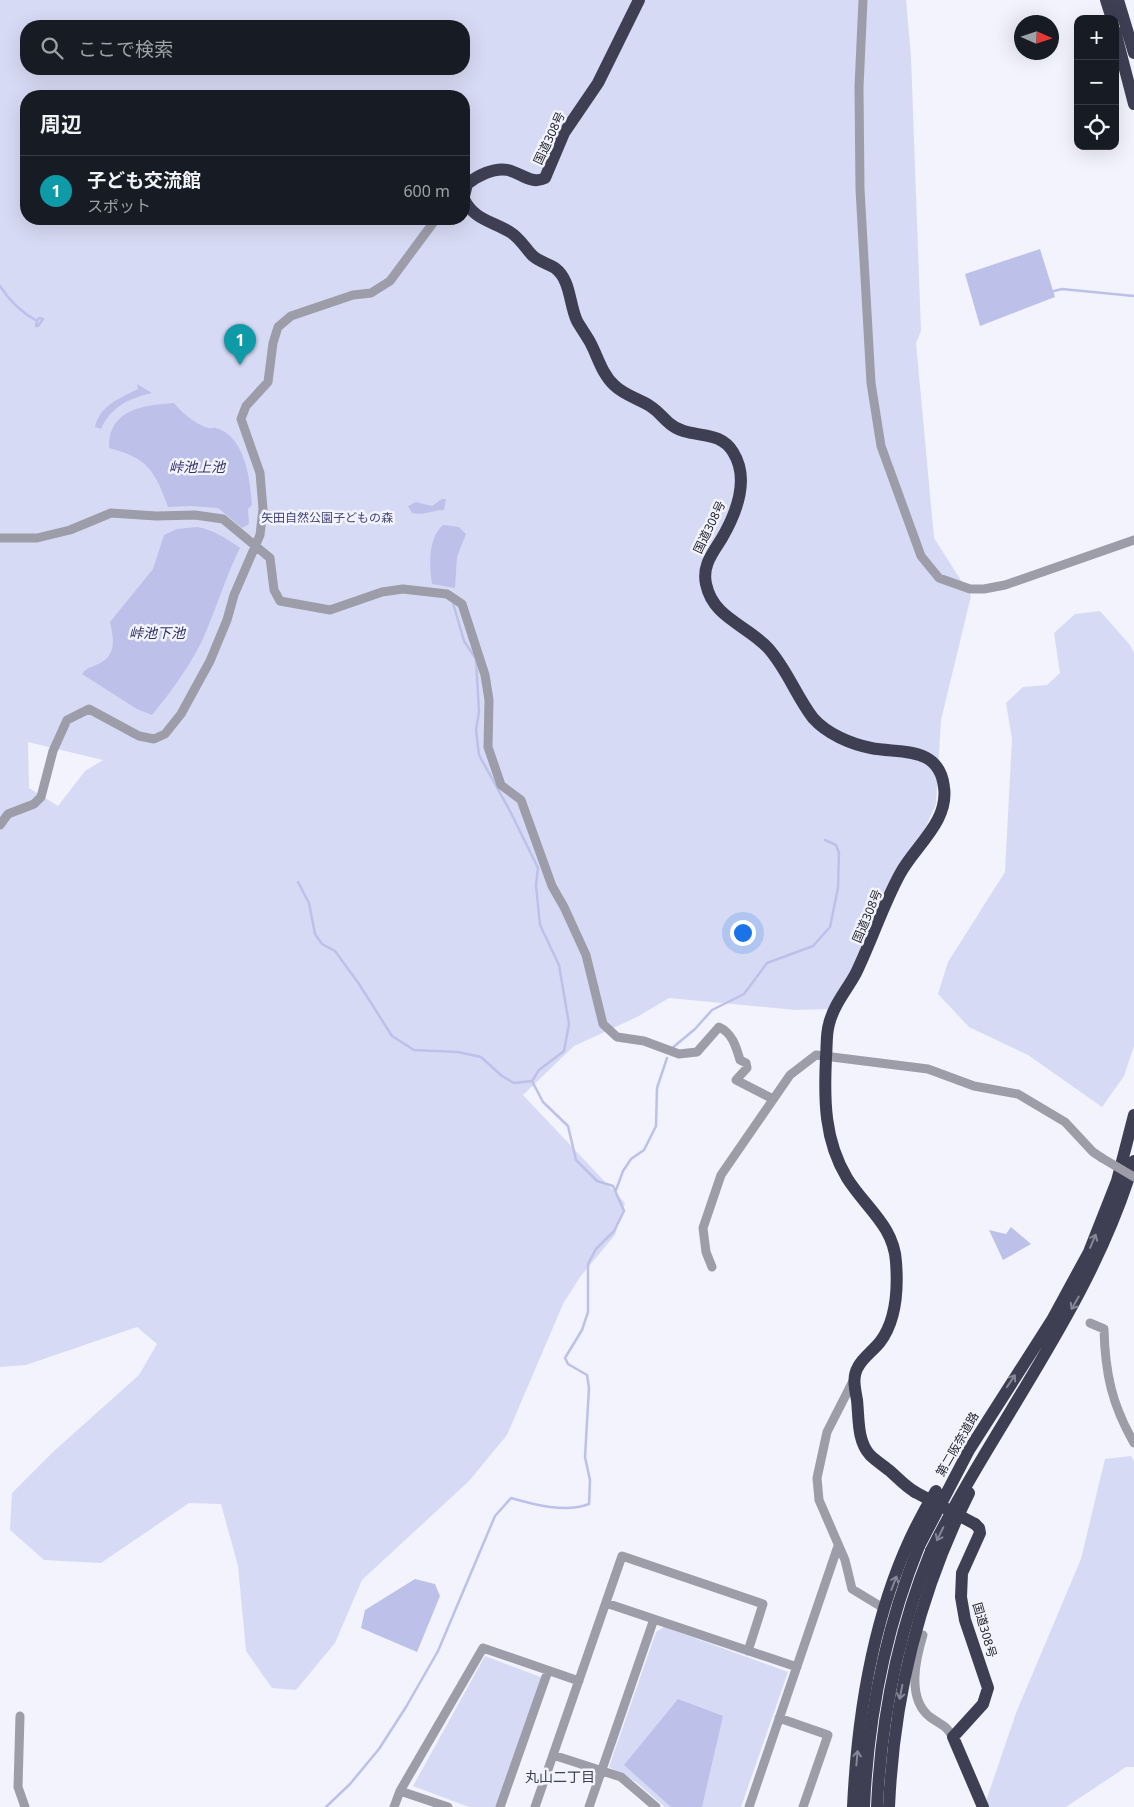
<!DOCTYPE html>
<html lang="ja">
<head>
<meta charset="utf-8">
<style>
	:root { --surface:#171b24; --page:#242831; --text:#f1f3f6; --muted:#9ea1a6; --line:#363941; --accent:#b7541c }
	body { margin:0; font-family:"Noto Sans","Noto Sans JP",sans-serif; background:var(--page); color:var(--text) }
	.controls { position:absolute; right:15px; top:15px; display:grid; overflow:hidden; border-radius:10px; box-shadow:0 5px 20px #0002 }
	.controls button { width:45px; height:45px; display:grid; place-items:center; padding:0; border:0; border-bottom:1px solid var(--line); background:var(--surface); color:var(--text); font:25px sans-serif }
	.compass { position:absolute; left:1014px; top:15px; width:45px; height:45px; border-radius:50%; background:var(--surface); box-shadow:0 5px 20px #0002; rotate:93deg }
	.you { position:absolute; left:742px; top:932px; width:18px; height:18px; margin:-12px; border:4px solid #fff; border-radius:50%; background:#1a73e8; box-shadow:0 0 0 8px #1a73e833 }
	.badge { display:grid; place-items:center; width:32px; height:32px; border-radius:50%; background:var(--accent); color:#fff; font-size:16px; font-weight:700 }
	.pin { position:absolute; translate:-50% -41px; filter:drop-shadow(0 1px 2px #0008) }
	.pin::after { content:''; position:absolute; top:26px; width:18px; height:15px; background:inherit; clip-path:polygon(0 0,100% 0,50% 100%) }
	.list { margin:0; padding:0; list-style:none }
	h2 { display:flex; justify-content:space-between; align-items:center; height:65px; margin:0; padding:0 20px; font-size:21px }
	h2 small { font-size:16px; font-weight:400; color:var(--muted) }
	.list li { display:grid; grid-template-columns:32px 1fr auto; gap:15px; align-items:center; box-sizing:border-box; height:70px; padding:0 20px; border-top:1px solid var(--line) }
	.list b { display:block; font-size:19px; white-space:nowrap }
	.list p { margin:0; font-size:16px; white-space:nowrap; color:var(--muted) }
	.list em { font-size:16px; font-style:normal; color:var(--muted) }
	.icon { flex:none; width:28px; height:28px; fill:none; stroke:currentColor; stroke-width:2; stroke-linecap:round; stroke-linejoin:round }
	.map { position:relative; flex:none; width:1134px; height:1807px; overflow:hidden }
	.search { position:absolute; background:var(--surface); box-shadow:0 5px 20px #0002; left:20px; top:20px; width:450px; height:55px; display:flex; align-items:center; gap:12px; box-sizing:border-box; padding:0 18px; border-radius:20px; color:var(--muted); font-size:19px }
	.panel { position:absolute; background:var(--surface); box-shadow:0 5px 20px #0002; left:20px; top:90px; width:450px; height:135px; border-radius:20px }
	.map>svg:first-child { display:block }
</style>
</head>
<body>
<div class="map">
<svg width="1134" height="1807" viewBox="0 0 1134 1807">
	<rect width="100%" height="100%" fill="#f2f3fc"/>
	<!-- green -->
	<path fill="#d7daf4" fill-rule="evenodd" d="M0,0H906L911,57L921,331L916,343L934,538L971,596L941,720L936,804L886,918L829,1009L796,1010L669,998L637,1017L574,1046L523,1095L625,1203L615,1235L580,1277L563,1304L507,1435L469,1481L362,1580L335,1643L296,1690L272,1688L246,1651L238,1566L221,1504L189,1503L101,1563L44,1560L10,1530L12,1493L54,1451L139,1375L157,1344L137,1327L26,1365L0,1367ZM26,26H464V69H26ZM26,96H464V219H26ZM28,742L103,760L85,771L58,806L29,788Z
		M1100,611L1130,645L1134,653V1046L1124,1076L1102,1107L1028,1055L969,1027L938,994L948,962L1005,872L1012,739L1006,703L1023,687L1047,685L1060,673L1054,633L1075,614Z
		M1131,1456L1134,1461V1767H1126L1066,1807H984L1016,1713L1081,1559L1105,1459Z
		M664,1627L788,1672L741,1807H665L636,1782L609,1767L656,1632Z
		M485,1656L543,1678L497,1807H469L413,1786Z"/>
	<!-- water -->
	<path fill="#bdc1e9" d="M1040,249L1055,297L980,326L965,274Z
		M137,384L152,393C129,398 111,407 101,429L95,427C100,405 119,399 138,389Z
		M174,403C181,412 198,426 209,428C213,429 212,427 216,428C246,437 250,480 252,505L248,509L249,524L242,528L218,508L191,506L168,507C155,471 148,458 109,448C108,409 144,405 174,403Z
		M442,499H446L444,510C432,510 425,516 412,513L408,506L416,502L432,506Z
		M443,525L459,527L466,534L457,557L455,588L432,584C429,565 428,538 443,525Z
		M197,527C214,530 226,538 240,548C225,578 216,610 202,641C189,667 171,692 152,715L137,709L82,674C87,666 95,667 102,662C117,653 113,636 110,622L153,569L164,535L177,529Z
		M1011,1227L1031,1244L1003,1260L989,1230L1006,1234Z
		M415,1579L435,1584L440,1596L417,1652L361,1628L365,1610Z
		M678,1699L723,1716L702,1807H671L624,1765Z"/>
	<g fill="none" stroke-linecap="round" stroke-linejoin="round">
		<!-- stream -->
		<path stroke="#bdc1e9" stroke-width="2.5" d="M0,286C9,300 22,313 37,321L39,318L43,319L38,326H36L37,321
			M1050,292L1062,289L1134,296
			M298,882L309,903L315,934L322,944L335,951L359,984L392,1036L414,1050L458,1052L481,1057L502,1076L514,1083L532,1081
			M671,1049L695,1029L712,1010L744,994L767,963L813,946L830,927L838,888L839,853L836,845L825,840
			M616,1190L623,1171L631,1159L644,1150L656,1126L657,1088L667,1058
			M326,1807L350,1784L379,1749L406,1707L438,1651L495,1516L511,1498C535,1505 566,1513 589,1504L590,1480L585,1457L589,1388L587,1375L568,1364L565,1358L582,1330L588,1312V1264L596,1249L614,1231L624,1211L613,1186L597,1181L576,1160L568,1126L543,1102L532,1081L539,1070L564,1051L569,1024L559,965L540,925L536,885L538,868L511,813L479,755L476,730L479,712L476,659L464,641L453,603"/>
		<!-- minor -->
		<path stroke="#9c9da8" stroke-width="9" d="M863,0L859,87L860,189L871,383L881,446L921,556L939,578L970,589H984L1005,585L1134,540
			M0,538H37L70,530L111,513L156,516L195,515L223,519L270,558L274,590L280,601L330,610L382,592L403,589L447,594L462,604L485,675L489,700L488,747L501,785L521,800L552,886L564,907L586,955L603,1024L617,1037L644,1041L679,1054L697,1052L719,1027C732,1033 736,1046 740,1060L746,1063L747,1068L736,1080L773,1099
			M0,825L8,814L34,804L41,797L53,751L67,720L89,709L139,736L154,739L165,734L181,714L210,661L227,620L234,595L260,535L263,509L260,473L241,419L246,406L268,382L273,343L278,327L291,316L353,295L371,293L390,281L436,219
			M712,1267L706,1252L703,1228L721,1175L790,1075L816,1055L928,1069L974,1086L1018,1094L1065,1122L1093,1152L1102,1158
			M1090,1323L1104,1329C1105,1373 1112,1405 1134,1443
			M854,1379L827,1432L817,1478L819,1500L845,1560L852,1589L880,1606
			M606,1603L797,1667
			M923,1635C916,1658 906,1698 930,1717C941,1725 945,1724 953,1737
			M20,1716L18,1787L25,1807
			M779,1718L828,1735L803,1807
			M553,1755L621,1777L656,1807
			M400,1791L448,1807
			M394,1807L400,1791L483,1648L579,1681
			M500,1807L548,1671
			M535,1807L622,1556L763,1604L748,1651
			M589,1807L654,1619
			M749,1807L838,1546"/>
		<!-- highway -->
		<path stroke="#3e3f53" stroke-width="12" d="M1106,0L1112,19
			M1118,0L1134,53
			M1115,31L1134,104
			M464,196L467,184C477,176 494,167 508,170C521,173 531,185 545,178L564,133L598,83L639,0
			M464,199C474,220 492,221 510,232C520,238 525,248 533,256C540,262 547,263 555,268C571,280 569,304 577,321C581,328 586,335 590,342C598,357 602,374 614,385C624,395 639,399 650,406C658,411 662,417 669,423C689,441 718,427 733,452C750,479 737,512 722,538C713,553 702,565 706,584C713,618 747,625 768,648C787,669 796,696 813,718C827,734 851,744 871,748C900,754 939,745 944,787C949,822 915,846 900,874C883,905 872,940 856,973C847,990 834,1004 829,1024C826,1034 827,1046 826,1057C824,1099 824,1140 847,1178C865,1207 894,1226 896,1262C898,1288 896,1321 880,1342C873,1351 863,1357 858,1367C852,1377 855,1389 857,1400C859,1418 857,1441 870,1455C876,1461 884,1466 890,1471C899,1479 905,1486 915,1492
			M975,1524L979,1528L980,1533L962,1573L961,1597L965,1620L988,1688L983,1704L953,1737L983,1807
			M919,1546L969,1450L1052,1320L1089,1252L1117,1181L1134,1115
			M931,1551C996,1420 1092,1304 1134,1161
			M853,1807C858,1700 878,1583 936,1491
			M889,1807C894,1695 919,1594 969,1493"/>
		<!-- minor-bridge -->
		<path stroke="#9c9da8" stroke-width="9" d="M1102,1158L1134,1177"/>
		<!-- highway-bridge -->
		<path stroke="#3e3f53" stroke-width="12" d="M915,1492L975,1524
			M864,1807C868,1716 885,1630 919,1546
			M877,1807C881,1718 897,1634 931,1551"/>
	</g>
	<!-- one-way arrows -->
	<defs><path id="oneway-shaft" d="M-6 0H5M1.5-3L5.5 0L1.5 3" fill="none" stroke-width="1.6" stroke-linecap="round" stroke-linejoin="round" transform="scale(1.25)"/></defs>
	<g stroke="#868797">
		<use href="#oneway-shaft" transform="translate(1093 1241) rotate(-67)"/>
		<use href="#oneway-shaft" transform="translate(1075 1303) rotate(120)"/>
		<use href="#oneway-shaft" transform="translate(1011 1381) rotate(-56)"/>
		<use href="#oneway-shaft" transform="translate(940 1534) rotate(116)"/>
		<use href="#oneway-shaft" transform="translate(894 1583) rotate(-69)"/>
		<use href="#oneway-shaft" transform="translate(901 1692) rotate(101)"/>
		<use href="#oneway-shaft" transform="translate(857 1758) rotate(-85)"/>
	</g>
	<g text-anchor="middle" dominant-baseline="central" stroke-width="5" stroke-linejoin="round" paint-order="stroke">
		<!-- street labels -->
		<g font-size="12" fill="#26262f" stroke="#f2f3fc">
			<text transform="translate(549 138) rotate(-65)">国道308号</text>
			<text transform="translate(709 527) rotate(-64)">国道308号</text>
			<text transform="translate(867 916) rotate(-67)">国道308号</text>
			<text transform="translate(957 1444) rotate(-60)">第二阪奈道路</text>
			<text transform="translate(985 1630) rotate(74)">国道308号</text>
		</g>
		<!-- park labels -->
		<g font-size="12" fill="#444579" stroke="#f2f3fc">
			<text x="327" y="517">矢田自然公園子どもの森</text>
		</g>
		<!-- water labels -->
		<g font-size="14" font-style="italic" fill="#313163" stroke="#f2f3fc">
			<text x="197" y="466">峠池上池</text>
			<text x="157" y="632">峠池下池</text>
		</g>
		<!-- neighbourhood labels -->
		<g font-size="14" fill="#3f4054" stroke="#f2f3fc">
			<text x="560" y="1776">丸山二丁目</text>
		</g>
	</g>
</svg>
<div class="controls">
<button>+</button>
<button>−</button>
<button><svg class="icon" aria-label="locate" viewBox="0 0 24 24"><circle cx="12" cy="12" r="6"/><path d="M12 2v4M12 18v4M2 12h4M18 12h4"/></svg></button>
</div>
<svg class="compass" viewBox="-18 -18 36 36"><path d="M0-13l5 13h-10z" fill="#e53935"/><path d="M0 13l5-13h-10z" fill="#9ea1a6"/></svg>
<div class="you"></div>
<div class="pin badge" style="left:240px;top:365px;background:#0f9aa8">1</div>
<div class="search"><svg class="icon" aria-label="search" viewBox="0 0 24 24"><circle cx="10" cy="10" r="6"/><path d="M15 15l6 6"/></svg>ここで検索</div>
<section class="panel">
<h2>周辺<small></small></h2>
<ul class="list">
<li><span class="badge" style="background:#0f9aa8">1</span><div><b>子ども交流館</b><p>スポット</p></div><em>600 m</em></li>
</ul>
</section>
</div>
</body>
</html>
